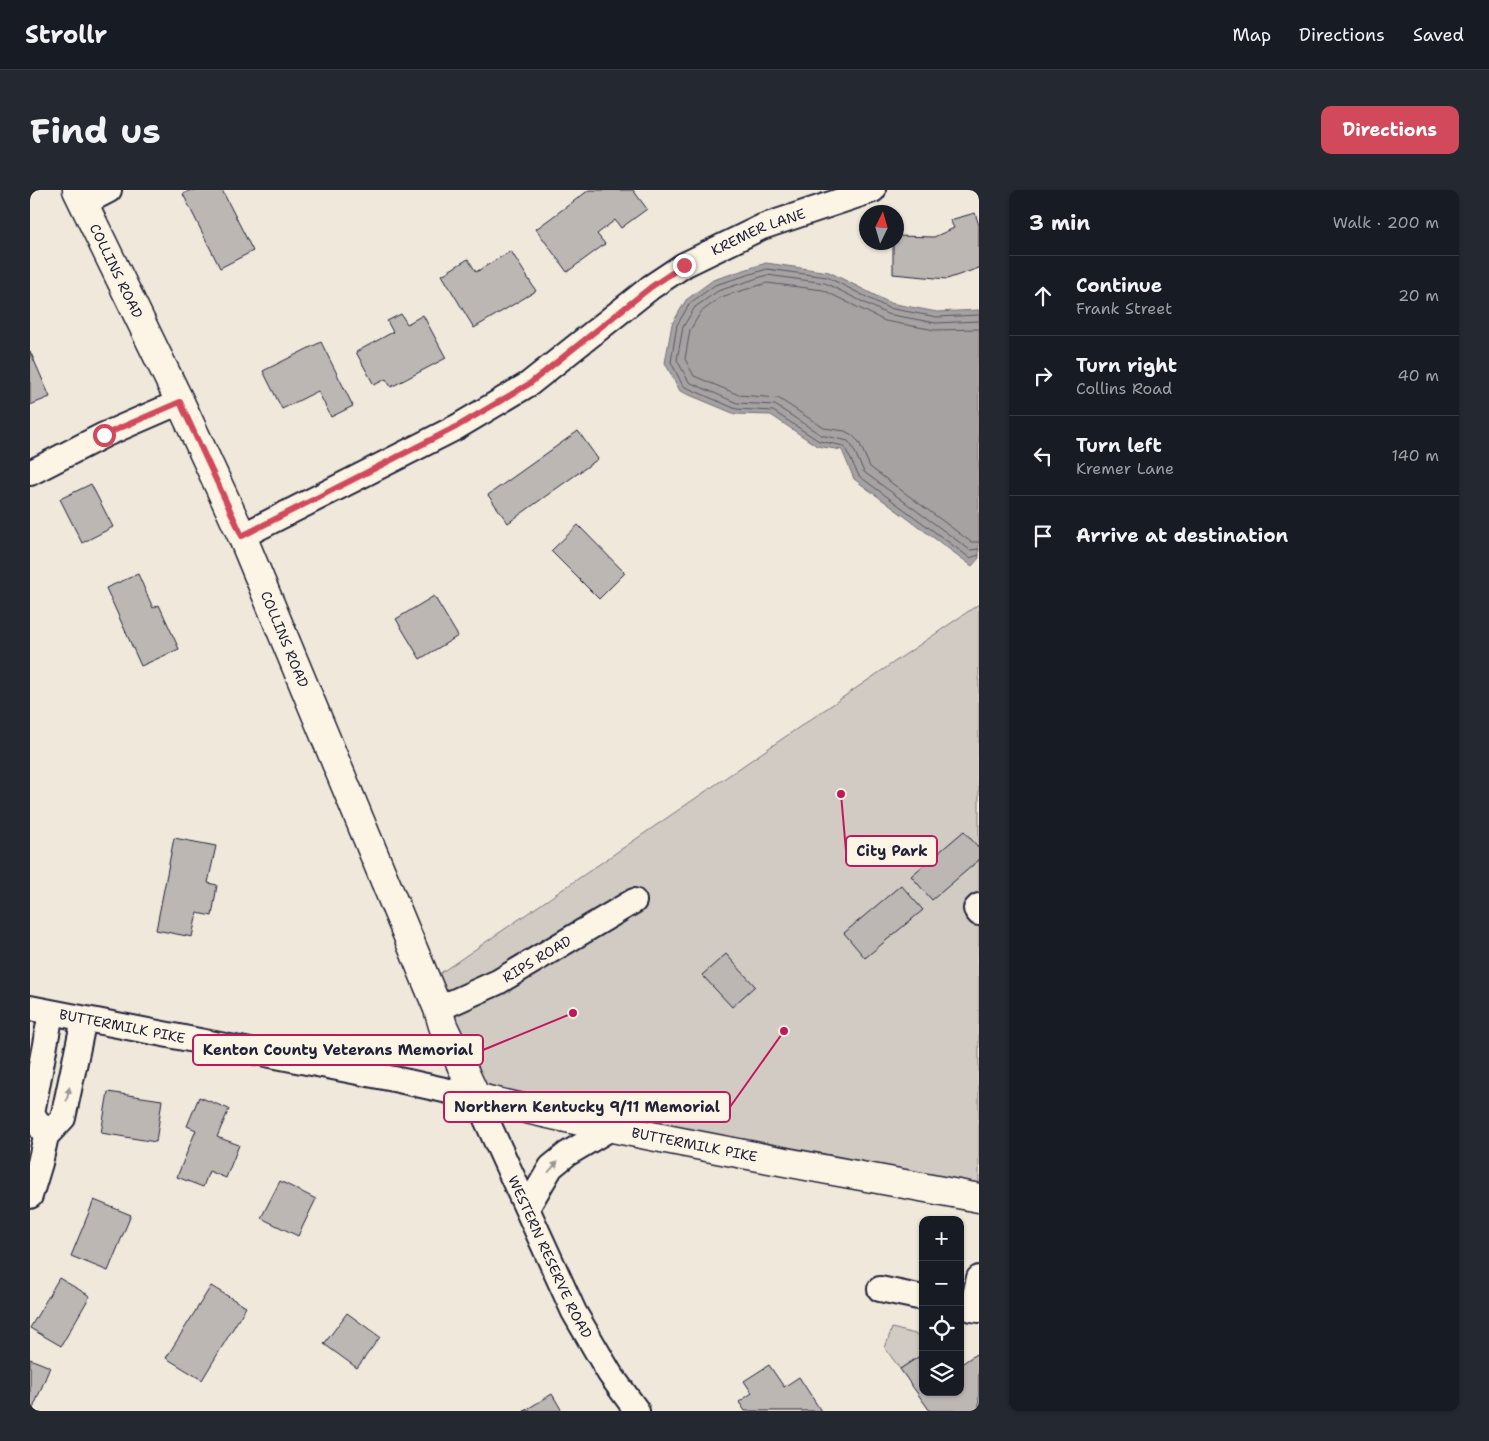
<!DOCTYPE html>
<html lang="en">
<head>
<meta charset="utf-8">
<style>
	:root { --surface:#171b24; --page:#242831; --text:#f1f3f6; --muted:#9ea1a6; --line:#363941; --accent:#d1495b }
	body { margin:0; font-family:"Shantell Sans",sans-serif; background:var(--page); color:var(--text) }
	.controls { position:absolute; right:15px; bottom:15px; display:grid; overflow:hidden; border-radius:10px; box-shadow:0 1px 4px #0004 }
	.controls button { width:45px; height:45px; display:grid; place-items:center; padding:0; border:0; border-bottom:1px solid var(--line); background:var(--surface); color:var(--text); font:25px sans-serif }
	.compass { position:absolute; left:829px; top:15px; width:45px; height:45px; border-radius:50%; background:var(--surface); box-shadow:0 1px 4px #0004; rotate:5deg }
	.stop { position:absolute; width:15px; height:15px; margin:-11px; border:4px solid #d1495b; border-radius:50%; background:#fff }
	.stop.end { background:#d1495b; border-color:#fff; box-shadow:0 1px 5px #0008 }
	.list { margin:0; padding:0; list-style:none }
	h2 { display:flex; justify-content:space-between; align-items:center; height:65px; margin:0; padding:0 20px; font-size:21px }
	h2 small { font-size:16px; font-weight:400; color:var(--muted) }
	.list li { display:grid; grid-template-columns:32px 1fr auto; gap:15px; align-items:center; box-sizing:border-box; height:80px; padding:0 20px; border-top:1px solid var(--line) }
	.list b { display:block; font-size:19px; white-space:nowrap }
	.list p { margin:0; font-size:16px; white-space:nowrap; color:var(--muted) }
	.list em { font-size:16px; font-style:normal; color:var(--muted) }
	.icon { flex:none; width:28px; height:28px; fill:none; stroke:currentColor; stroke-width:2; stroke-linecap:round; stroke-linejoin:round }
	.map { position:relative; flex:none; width:949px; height:1221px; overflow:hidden; border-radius:10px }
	header { display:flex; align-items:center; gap:30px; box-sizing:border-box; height:70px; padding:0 25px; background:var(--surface); border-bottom:1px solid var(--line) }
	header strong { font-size:24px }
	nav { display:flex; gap:28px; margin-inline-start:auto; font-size:18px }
	.intro { display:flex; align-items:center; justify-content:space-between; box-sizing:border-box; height:120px; padding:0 30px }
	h1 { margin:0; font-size:35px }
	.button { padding:12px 22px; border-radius:10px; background:var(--accent); color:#fff; font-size:18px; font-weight:700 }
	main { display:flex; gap:30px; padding:0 30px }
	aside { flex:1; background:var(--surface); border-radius:10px; box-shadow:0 1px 4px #0004 }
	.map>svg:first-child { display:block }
</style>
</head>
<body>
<header>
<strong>Strollr</strong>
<nav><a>Map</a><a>Directions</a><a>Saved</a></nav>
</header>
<div class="intro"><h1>Find us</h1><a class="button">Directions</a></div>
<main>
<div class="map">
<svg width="949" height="1221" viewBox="0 0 949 1221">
	<rect width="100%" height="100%" fill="#efe8db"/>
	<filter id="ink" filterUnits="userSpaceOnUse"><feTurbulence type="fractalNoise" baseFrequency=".02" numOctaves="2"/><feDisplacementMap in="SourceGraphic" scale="10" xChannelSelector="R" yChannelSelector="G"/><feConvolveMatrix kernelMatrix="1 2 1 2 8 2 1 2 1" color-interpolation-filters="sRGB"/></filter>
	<g filter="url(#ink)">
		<!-- green -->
		<path fill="#d1cbc3" stroke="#7a767f" d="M949,414V1008L446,907L396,793Z
			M862,1138L893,1146V1164L870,1179L855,1158Z"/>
		<!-- water -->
		<path fill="#a6a2a2" stroke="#716f79" d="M736,73L799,82L860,113L907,122L949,120V368L942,376L824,289L812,260L787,256L741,225L705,224L650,201L635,173L642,134L656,110L683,90Z"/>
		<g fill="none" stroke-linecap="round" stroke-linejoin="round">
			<!-- shore -->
			<path stroke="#575564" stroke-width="1" d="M949,125L907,127L858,118L797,87L737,79L685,95L660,113L647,135L641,172L653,196L706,219L743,221L789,251L814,256L829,286L940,368L949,365
				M949,131L906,133L857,124L795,93L737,85L688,101L665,117L653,137L647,170L659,192L707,213L745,215L791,245L818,251L822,256L834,282L940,360L949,359
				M949,139L905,140L855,131L793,100L737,93L691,107L671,122L660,140L655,169L664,186L709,205L748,208L794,238L815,241L822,245L829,252L840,277L941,352H949"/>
		</g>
		<!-- building -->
		<path fill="#bcb7b3" stroke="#22223b" d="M161,0H192L223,61L190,78L153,4Z
			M559,0H603L617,19L591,38L585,30L567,44L575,54L537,82L506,39Z
			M945,23L949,35V78L917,89L863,84V52H866V46L904,47L924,38L920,30Z
			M481,61L506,101L444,138L412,85L438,69L446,82Z
			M371,124L377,134L393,125L416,168L361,197L356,189L344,195L326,162L363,142L357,131Z
			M291,152L323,216L301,227L288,201L252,219L233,181Z
			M0,161L20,207L0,215Z
			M548,241L568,269L478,333L458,305Z
			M61,294L83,337L52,353L30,309Z
			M548,335L595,383L569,409L521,361Z
			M108,384L123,418L129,415L149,459L111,476L76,398Z
			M404,406L428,446L390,469L366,429Z
			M934,641L949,658V670L902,710L881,686Z
			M144,648L186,656L178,693L187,695L182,726L167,723L162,747L126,740Z
			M871,695L893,720L835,768L814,743Z
			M696,764L725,796L702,817L672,785Z
			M78,902L132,910L126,952L71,943Z
			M169,907L199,919L187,947L209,955L196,988L179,981L173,997L147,987L166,940L157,936Z
			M250,991L286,1009L268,1046L231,1028Z
			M64,1010L101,1025L78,1081L41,1066Z
			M29,1088L60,1106L31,1156L0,1138Z
			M181,1096L216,1117L172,1190L136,1168Z
			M317,1123L350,1147L327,1178L294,1154Z
			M893,1164V1202H930V1175L946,1164L949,1168V1221H900L870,1179Z
			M0,1169L20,1177L2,1221H0Z
			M739,1175L754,1197L769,1187L791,1221H715L709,1212L722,1203L714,1191Z
			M522,1204L532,1221H494Z"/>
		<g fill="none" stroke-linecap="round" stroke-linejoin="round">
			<!-- minor casing -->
			<g stroke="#22223b" stroke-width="28">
				<g id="minor">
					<path d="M54,13L79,0"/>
					<path d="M0,283L74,245L150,212"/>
					<path id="s1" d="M212,346L427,237L499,194L621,97L654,75L732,37L843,0"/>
					<path d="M949,716L946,719L949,723"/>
					<path id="s2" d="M0,818L364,889L446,907L544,1122L580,1184L607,1221"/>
					<path id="s3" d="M408,819L468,792L604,711"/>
					<path d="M16,946L2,923L21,823"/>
					<path d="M0,1006L10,973L16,946L33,928L54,829"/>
					<path d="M497,1018L521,977L537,964L581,938"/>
					<path d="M949,1088L942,1119L949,1120"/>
					<path d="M850,1099L893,1108"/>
				</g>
			</g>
			<!-- major casing -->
			<g stroke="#22223b" stroke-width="31">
				<g id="major">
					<path id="s4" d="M47,0L150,212L212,346L408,819L413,836L446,907C612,948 781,976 949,1008"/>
				</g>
			</g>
			<!-- minor -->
			<use href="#minor" stroke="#fcf5e5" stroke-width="24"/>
			<!-- major -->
			<use href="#major" stroke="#fcf5e5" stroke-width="28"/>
		</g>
		<!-- one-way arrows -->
		<defs><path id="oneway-solid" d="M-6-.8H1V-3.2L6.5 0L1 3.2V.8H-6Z" transform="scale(1.25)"/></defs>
		<g fill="#9a9698">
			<use href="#oneway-solid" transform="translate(38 904) rotate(-78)"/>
			<use href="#oneway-solid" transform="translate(523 977) rotate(-48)"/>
		</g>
	</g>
	<g fill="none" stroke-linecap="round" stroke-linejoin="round" filter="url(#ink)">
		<!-- route -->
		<path stroke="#d1495b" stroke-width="6" d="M74,245L150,212L212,346L426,237L499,194L621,97L654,75"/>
	</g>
	<g text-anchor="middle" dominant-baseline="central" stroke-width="5" stroke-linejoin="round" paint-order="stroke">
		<!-- street labels -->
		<g font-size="14" fill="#22223b" stroke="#fcf5e5">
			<text stroke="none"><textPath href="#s1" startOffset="602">KREMER LANE</textPath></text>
			<text stroke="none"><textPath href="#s4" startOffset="90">COLLINS ROAD</textPath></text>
			<text stroke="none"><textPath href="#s4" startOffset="495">COLLINS ROAD</textPath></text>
			<text stroke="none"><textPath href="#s3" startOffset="111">RIPS ROAD</textPath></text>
			<text stroke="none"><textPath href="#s2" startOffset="94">BUTTERMILK PIKE</textPath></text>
			<text stroke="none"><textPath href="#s4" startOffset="1215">BUTTERMILK PIKE</textPath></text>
			<text stroke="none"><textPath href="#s2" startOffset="631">WESTERN RESERVE ROAD</textPath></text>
		</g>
	</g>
	<!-- callouts -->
	<path fill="none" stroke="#c2185b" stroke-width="2" d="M811 604L816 661M543 823L453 860M754 841L700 917"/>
	<g fill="#c2185b" stroke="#fcf5e5" stroke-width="2">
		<circle cx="811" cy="604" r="5"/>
		<circle cx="543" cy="823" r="5"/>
		<circle cx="754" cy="841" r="5"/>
	</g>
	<g fill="#fcf5e5" stroke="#c2185b" stroke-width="2">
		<rect x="816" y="646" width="91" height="30" rx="5"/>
		<rect x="163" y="845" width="290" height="30" rx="5"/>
		<rect x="414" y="902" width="286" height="30" rx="5"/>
	</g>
	<g font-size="15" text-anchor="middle" font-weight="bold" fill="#22223b">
		<text x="862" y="666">City Park</text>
		<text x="308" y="865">Kenton County Veterans Memorial</text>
		<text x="557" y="922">Northern Kentucky 9/11 Memorial</text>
	</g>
</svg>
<div class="controls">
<button>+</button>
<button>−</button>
<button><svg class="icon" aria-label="locate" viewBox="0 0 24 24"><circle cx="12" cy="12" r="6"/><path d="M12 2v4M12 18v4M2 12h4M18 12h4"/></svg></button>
<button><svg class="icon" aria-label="layers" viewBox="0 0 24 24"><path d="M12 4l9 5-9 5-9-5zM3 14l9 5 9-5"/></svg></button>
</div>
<svg class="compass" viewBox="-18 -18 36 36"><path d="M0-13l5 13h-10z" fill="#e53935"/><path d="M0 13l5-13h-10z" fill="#9ea1a6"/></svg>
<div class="stop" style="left:74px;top:245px"></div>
<div class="stop end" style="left:654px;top:75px"></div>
</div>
<aside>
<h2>3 min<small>Walk · 200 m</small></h2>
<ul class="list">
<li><svg class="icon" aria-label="ahead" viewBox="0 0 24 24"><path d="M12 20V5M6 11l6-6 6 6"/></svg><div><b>Continue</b><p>Frank Street</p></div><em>20 m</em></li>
<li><svg class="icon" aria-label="right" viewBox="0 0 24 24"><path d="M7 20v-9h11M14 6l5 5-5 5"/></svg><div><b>Turn right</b><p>Collins Road</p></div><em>40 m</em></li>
<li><svg class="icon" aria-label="left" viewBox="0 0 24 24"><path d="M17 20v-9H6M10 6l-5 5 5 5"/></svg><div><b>Turn left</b><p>Kremer Lane</p></div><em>140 m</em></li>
<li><svg class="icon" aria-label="arrive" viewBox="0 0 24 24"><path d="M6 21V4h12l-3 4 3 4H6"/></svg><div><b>Arrive at destination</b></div></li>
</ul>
</aside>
</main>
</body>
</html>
